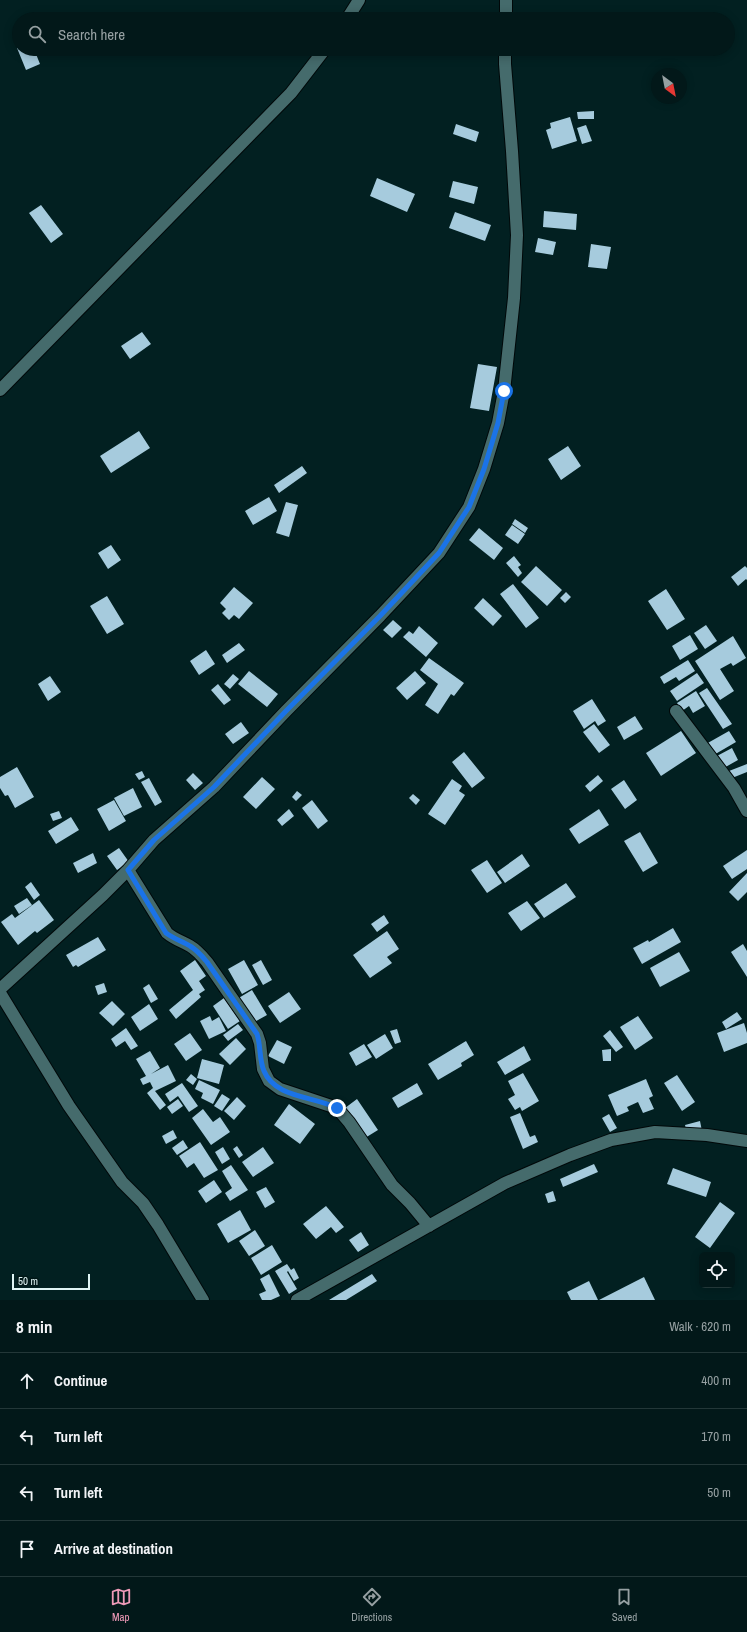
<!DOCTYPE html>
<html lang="en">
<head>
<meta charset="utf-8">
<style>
	:root { --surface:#021819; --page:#0c2122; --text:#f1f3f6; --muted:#96a0a2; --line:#233738; --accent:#ef9ab8 }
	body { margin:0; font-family:"Archivo Narrow",sans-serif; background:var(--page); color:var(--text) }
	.controls { position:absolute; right:12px; bottom:12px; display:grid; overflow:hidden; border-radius:6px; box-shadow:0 2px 10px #0003 }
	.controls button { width:36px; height:36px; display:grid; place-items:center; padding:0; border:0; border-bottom:1px solid var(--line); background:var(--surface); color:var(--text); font:20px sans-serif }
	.compass { position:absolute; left:651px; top:68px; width:36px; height:36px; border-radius:50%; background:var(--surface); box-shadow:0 2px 10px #0003; rotate:148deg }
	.scale { position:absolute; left:12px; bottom:10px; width:78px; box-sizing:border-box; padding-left:4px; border:2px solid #dff4f4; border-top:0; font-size:11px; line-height:14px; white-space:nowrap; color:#dff4f4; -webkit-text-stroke:3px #001717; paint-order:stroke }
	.stop { position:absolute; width:12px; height:12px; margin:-9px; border:3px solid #1a73e8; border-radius:50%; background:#fff }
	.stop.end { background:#1a73e8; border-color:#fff; box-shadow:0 1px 4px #0008 }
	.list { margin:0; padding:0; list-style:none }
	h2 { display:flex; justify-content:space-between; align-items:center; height:52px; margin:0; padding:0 16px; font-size:17px }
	h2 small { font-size:13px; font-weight:400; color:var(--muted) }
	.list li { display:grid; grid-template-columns:26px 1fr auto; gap:12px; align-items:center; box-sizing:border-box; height:56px; padding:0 16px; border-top:1px solid var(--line) }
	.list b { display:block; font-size:15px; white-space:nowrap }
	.list em { font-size:13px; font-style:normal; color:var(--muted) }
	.icon { flex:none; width:22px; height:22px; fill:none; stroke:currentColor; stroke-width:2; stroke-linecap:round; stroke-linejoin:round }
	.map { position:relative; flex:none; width:747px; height:1300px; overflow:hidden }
	.search { position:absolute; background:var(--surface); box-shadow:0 2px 10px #0003; left:12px; right:12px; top:12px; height:44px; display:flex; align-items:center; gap:10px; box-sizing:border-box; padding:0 14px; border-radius:22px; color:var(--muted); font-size:15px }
	.sheet { height:276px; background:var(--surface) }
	nav { display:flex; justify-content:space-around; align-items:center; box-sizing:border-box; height:56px; border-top:1px solid var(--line); background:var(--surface); font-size:11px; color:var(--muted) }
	nav a { display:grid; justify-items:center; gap:2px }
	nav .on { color:var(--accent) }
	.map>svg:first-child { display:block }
</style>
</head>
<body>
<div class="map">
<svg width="747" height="1300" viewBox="0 0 747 1300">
	<rect width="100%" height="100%" fill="#022021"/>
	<!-- building -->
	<path fill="#a6cbdd" d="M19,47V49H34L40,64L26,70L17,48Z
		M594,111V119H578L577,112Z
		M570,117L577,141L552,149L546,130L551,128L550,123Z
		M456,124L479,132L476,142L453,134Z
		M586,125L592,141L582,144L577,128Z
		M377,178L415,194L407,212L370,196Z
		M453,181L478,187L474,204L449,197Z
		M41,205L63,234L51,243L29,213Z
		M544,211L577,214L576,230L543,227Z
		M455,212L491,225L485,241L449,228Z
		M538,238L556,242L553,255L535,252Z
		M591,244L611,247L607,269L588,267Z
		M142,332L151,344L130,359L121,346Z
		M478,364L497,367L489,411L470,408Z
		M139,431L150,448L111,473L100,456Z
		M568,446L581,466L561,480L548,459Z
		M302,466L307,473L279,493L274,485Z
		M269,497L277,511L253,525L245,511Z
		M286,502L298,505L289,537L276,533Z
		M515,519L528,528L525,533L512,524Z
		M512,525L525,534L518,544L505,535Z
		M479,528L503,548L494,560L469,540Z
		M111,545L121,560L108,569L98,553Z
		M514,556L521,565L518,567L522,573L518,577L506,563Z
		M536,566L562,590L547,606L521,582Z
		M745,566L747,568V580L746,579L738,586L731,577Z
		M513,584L539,618L526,628L500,594Z
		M234,587L253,603L239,619L234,615L229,620L222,613L226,609L220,603Z
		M666,589L685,619L667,630L648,601Z
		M566,592L571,597L565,603L560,598Z
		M107,596L124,624L107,634L90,606Z
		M483,598L502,616L493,626L474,608Z
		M393,620L402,628L392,638L383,630Z
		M706,625L717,641L705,649L694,633Z
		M419,626L438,643L426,657L403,637L409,631L413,634Z
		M690,635L698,649L680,660L672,646Z
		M733,636L746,658L733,666L731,663L720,669L734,691L720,700L695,661Z
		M239,643L245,650L227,663L222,655Z
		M206,650L215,664L199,675L190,661Z
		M429,658L464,683L454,696L451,694L438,714L425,705L438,684L420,670Z
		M688,660L695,671L679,681L676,677L664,684L660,677Z
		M249,671L278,694L267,707L238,684Z
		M415,671L426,683L407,700L396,688Z
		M697,673L704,683L677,701L670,691Z
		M233,674L239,679L230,689L224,684Z
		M50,676L61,692L48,701L38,684Z
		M218,684L231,700L224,705L211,690Z
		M707,688L732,724L723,729L699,693Z
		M696,691L705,706L693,713L689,706L682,711L677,703Z
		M592,699L606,721L598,726L595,721L584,729L573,711Z
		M635,716L643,729L624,740L617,727Z
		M241,722L249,733L233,744L225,734Z
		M594,724L610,745L599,753L583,732Z
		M681,731L696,753L661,776L646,753Z
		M729,731L736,742L712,756L706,744Z
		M732,748L738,760L722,769L715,757Z
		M464,752L485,778L472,788L452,762Z
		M747,764V772L732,778L729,771Z
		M17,767L34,797L15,808L8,795L5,796L0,788V777Z
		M142,771L145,777L139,780L135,774Z
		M193,773L203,783L195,790L186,780Z
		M598,775L603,781L590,792L585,786Z
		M262,777L275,789L256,809L243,797Z
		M149,778L162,802L155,806L141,782Z
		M452,779L462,786L459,791L465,795L445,825L428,814Z
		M624,780L637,800L625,809L611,789Z
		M133,788L142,807L124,816L114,798Z
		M297,791L302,795L296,801L292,797Z
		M413,794L420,800L416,805L409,798Z
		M114,800L126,821L109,831L97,809Z
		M312,800L328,821L318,829L302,808Z
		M289,809L294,816L282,826L277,820Z
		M599,809L609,825L579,844L569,829Z
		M59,811L62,818L53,821L50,814Z
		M71,817L79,830L56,844L48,831Z
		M640,832L658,863L643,872L624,841Z
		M119,848L129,862L117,870L107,856Z
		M747,850V869L732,879L723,866Z
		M93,853L97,863L78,873L73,863Z
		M522,854L530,866L505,883L497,872Z
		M487,860L502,883L487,893L471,870Z
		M747,873V892L738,901L729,892Z
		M31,882L40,895L34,900L25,887Z
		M566,883L576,897L544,918L534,904Z
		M27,898L32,905L19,914L14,906Z
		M39,900L54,920L37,933L35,931L18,945L1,922L12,914L15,918Z
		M527,901L540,918L521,931L508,913Z
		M384,915L389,923L377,932L371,924Z
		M673,928L681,942L642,964L633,948L648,940L649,942Z
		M387,931L399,949L387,957L392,963L370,978L353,955Z
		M98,937L106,950L78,967L76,965L73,967L66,955Z
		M743,944L747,951V977L731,952Z
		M679,952L690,971L660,987L650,968Z
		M195,960L206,976L199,981L205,990L199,994L201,997L176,1019L169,1010L193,990L180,971Z
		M244,960L258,985L242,994L228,969Z
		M261,960L272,980L263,985L252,965Z
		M104,983L107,992L98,995L95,986Z
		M149,984L158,999L151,1003L143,988Z
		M252,990L267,1015L251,1024L237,999Z
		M289,992L301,1009L280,1023L268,1006Z
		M224,998L240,1021L228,1029L213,1006Z
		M112,1001L125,1014L113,1026L99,1013Z
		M149,1004L158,1019L140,1031L131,1017Z
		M737,1012L742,1019L726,1029L722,1022Z
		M210,1016L212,1021L219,1017L226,1031L209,1039L200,1021Z
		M638,1016L653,1038L635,1050L620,1027Z
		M744,1023L747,1033V1043L724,1052L717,1033Z
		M238,1024L243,1030L228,1041L223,1035Z
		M126,1028L138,1046L131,1050L125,1041L116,1047L111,1039Z
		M397,1029L401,1042L395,1044L390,1031Z
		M610,1030L623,1047L616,1052L603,1036Z
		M190,1033L202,1050L186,1061L174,1044Z
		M385,1034L393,1048L376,1059L367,1045Z
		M236,1038L246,1049L230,1065L219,1054Z
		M277,1040L292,1047L284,1064L268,1056Z
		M466,1041L474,1055L461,1063L462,1066L438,1080L428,1064Z
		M364,1044L372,1057L356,1066L349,1053Z
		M524,1046L531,1060L505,1075L497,1062Z
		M611,1049V1061H603L602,1050Z
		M150,1051L160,1068L151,1074L168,1065L176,1081L155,1091L166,1105L160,1110L147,1093L153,1088L150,1082L143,1085L140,1079L146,1076L136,1059Z
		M202,1059L224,1065L219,1084L197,1078Z
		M523,1073L539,1101L522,1111L520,1107L515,1110L508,1099L515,1095L508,1081Z
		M191,1074L197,1079L193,1085L186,1080Z
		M677,1075L695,1102L682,1111L664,1083Z
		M646,1079L653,1096L649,1098L654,1109L643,1113L638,1102L627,1107L629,1111L617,1116L608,1095Z
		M199,1080L220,1090L213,1104L201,1098L203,1093L195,1089Z
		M182,1083L198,1106L189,1112L178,1096L170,1102L165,1094Z
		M417,1083L423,1094L398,1108L392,1098Z
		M222,1094L230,1099L222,1111L214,1106Z
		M237,1097L246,1106L234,1120L224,1111Z
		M178,1099L183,1106L172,1114L167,1107Z
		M357,1099L378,1130L365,1138L345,1108Z
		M289,1104L315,1124L300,1144L274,1125Z
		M203,1109L213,1122L220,1117L230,1132L211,1145L192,1118Z
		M520,1113L530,1137L535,1135L538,1142L523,1149L510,1117Z
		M609,1114L617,1128L610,1132L602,1118Z
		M700,1121L702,1131L687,1134L685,1125Z
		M173,1130L177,1138L166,1144L162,1136Z
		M183,1140L188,1148L177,1155L172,1148Z
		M200,1142L218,1170L204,1178L194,1163L187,1168L179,1156Z
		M237,1146L243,1155L239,1158L233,1149Z
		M223,1147L230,1159L222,1164L215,1152Z
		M263,1147L274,1163L253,1177L242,1162Z
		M594,1164L598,1172L563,1187L560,1179Z
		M231,1165L248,1190L230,1201L225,1193L232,1188L222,1171Z
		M673,1168L711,1182L706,1197L667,1184Z
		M214,1180L222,1192L206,1203L198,1191Z
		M266,1187L275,1202L265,1208L256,1192Z
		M553,1191L556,1201L548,1203L545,1194Z
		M720,1202L735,1213L710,1248L695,1237Z
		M326,1206L344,1227L336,1233L331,1227L316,1239L303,1224Z
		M240,1210L251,1230L228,1243L217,1224Z
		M255,1230L265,1246L249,1256L239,1241Z
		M361,1232L369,1245L358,1252L349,1240Z
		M272,1245L282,1262L261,1275L251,1258Z
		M287,1264L291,1270L294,1268L299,1278L294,1281L288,1271L287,1272L297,1289L289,1294L275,1271Z
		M269,1274L280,1296L271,1300H262L259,1294L266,1291L260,1279Z
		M372,1274L377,1281L346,1300H329Z
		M644,1277L655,1300H599Z
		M589,1281L598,1300H571L567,1292Z"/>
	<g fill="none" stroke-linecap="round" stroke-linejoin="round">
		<!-- minor casing -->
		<g stroke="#000809" stroke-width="14">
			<path id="minor" d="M347,19L359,0
				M506,19V0
				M0,390L291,93L325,49
				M676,711L734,788L747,811
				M128,870L167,933C174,939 181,941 190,946C197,950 202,956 207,962L257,1034L260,1043L263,1069L269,1081L280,1089L337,1108L349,1122L392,1185L410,1203L429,1226
				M0,989L103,895L128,870L154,840L214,787L286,711L380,616L439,553L469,507L484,469L498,423L504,391L514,298L517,235L512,151L505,64V49
				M0,993L69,1106L122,1182L143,1203L158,1225L203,1300
				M297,1300L505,1183L570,1155L611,1140L655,1132L707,1135L747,1141"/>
		</g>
		<!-- minor -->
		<use href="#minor" stroke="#456b6c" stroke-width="12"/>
	</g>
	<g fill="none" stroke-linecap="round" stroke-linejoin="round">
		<!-- route -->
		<path stroke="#1a73e8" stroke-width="5" d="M337,1108C314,1096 275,1098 264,1071C259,1060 261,1046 257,1034L207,962C202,956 197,950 190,946C182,941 174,939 166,933L128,870L154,840L214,787L286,711L380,616L439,553L469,507L484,469L498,423L504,391"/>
	</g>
</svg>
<div class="controls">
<button><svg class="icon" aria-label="locate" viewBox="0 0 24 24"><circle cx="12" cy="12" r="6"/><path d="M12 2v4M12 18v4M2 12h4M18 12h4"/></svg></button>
</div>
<svg class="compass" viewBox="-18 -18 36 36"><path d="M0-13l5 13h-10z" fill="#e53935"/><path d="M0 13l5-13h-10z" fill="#96a0a2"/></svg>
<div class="scale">50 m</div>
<div class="stop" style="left:504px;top:391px"></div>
<div class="stop end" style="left:337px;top:1108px"></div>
<div class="search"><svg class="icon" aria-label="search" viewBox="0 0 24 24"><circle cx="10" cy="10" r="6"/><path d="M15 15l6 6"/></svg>Search here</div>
</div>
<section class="sheet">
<h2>8 min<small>Walk · 620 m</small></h2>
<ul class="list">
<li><svg class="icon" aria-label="ahead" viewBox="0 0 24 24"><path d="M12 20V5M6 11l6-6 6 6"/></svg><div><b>Continue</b></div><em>400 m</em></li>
<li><svg class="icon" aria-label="left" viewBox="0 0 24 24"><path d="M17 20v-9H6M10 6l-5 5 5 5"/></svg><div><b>Turn left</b></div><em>170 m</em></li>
<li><svg class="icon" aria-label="left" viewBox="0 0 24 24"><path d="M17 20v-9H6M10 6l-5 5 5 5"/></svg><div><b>Turn left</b></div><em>50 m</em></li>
<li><svg class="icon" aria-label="arrive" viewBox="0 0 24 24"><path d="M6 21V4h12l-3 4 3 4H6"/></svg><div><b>Arrive at destination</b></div></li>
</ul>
</section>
<nav>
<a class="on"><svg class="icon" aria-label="map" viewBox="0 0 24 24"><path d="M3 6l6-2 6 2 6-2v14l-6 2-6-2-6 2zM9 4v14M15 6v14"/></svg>Map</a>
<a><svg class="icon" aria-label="directions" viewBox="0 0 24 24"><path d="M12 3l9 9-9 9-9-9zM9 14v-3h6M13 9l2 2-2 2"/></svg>Directions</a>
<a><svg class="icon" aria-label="saved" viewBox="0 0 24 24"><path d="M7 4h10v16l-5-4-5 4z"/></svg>Saved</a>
</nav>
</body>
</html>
